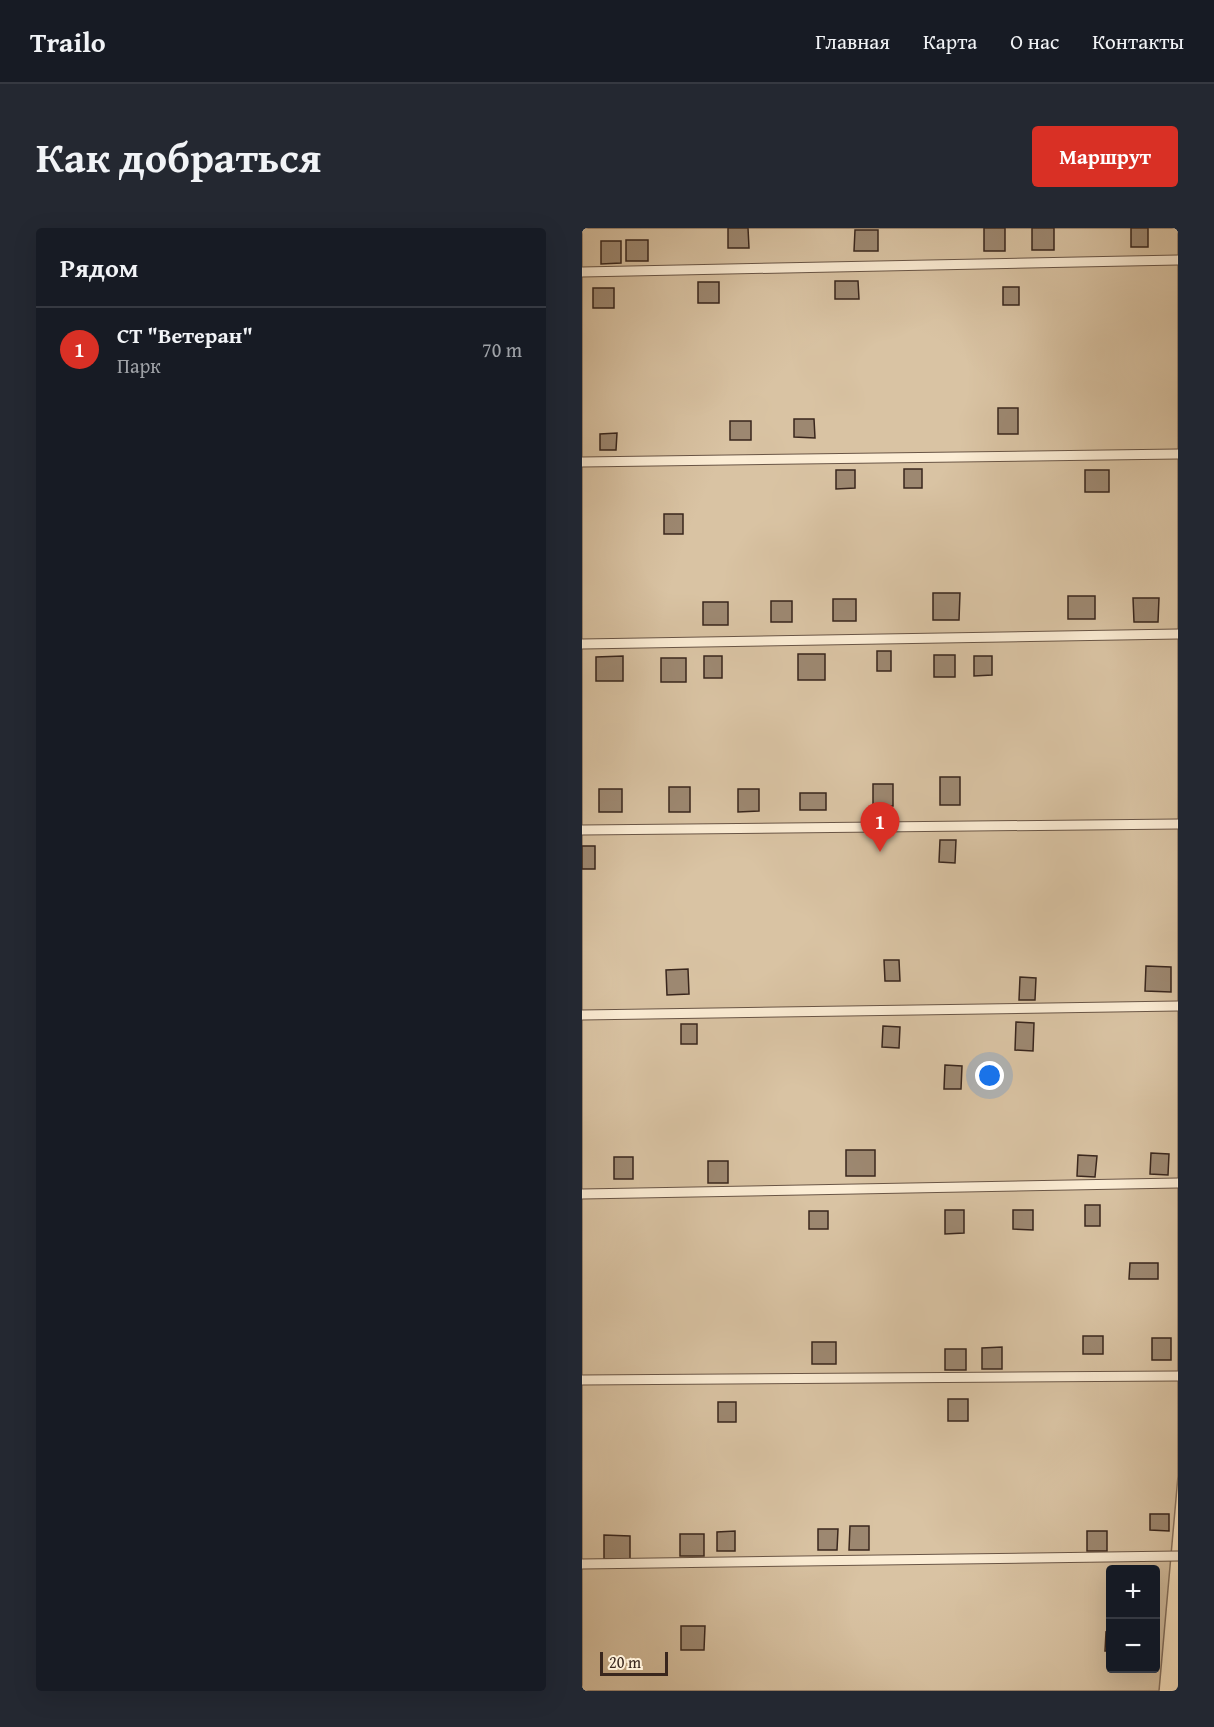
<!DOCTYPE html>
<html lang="ru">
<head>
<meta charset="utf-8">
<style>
	:root { --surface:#171b24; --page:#242831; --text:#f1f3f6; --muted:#9ea1a6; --line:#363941; --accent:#d93025 }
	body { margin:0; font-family:"Gentium Book Plus",serif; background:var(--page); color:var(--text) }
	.controls { position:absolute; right:18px; bottom:18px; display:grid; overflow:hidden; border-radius:6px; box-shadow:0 6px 24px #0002 }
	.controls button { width:54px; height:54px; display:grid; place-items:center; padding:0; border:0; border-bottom:2px solid var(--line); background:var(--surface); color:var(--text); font:30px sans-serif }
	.scale { position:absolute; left:18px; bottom:15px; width:68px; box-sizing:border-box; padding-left:6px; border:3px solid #39261d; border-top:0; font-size:16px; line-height:21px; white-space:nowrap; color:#39261d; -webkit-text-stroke:4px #fcedd5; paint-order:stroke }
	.you { position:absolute; left:408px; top:848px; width:21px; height:21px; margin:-15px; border:4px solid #fff; border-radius:50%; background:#1a73e8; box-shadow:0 0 0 9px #1a73e833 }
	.badge { display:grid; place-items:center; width:39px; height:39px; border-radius:50%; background:var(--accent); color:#fff; font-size:20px; font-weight:700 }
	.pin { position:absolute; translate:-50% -50px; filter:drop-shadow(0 2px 3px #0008) }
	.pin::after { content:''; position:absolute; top:32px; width:21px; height:18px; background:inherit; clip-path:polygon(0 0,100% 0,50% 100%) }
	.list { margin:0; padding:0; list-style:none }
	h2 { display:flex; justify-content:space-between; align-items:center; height:78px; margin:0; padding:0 24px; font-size:26px }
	h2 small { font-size:20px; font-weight:400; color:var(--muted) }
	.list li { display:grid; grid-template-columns:39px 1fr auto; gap:18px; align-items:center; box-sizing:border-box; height:84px; padding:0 24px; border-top:2px solid var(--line) }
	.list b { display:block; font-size:22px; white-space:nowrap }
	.list p { margin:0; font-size:20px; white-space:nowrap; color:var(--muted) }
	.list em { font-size:20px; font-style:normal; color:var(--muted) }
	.map { position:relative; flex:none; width:596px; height:1463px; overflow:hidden; border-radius:6px }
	header { display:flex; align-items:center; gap:36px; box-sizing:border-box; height:84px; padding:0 30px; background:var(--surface); border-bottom:2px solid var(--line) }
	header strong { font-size:28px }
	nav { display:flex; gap:33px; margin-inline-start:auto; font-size:21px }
	.intro { display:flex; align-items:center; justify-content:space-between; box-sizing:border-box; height:144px; padding:0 36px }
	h1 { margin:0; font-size:42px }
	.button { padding:15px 27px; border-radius:6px; background:var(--accent); color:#fff; font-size:21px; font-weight:700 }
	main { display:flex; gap:36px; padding:0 36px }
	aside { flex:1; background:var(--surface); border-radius:6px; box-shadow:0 6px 24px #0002 }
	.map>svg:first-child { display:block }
</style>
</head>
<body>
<header>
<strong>Trailo</strong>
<nav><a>Главная</a><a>Карта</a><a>О нас</a><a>Контакты</a></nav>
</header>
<div class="intro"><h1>Как добраться</h1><a class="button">Маршрут</a></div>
<main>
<aside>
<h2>Рядом<small></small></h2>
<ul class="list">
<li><span class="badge">1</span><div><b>СТ &quot;Ветеран&quot;</b><p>Парк</p></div><em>70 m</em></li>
</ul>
</aside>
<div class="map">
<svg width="596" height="1463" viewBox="0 0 596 1463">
	<rect width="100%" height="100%" fill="#fae3bf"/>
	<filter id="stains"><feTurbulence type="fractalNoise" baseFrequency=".00333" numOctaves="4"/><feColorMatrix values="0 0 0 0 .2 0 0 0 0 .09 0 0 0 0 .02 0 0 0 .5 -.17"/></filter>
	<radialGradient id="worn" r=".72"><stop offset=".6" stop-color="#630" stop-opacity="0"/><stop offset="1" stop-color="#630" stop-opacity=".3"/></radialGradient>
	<!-- green -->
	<path fill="#d9c3a3" stroke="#897460" stroke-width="1.5" fill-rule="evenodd" d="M0,0H596V1248L577,1463H0ZM528,1342H574V1440H528Z"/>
	<!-- building -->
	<path fill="#9d8871" stroke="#39261d" stroke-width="1.5" d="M146,0H166L167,20H146Z
		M402,0H423V23H402Z
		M450,0H472V22H450Z
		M549,0H566V19H549Z
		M273,2H296V23H272Z
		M44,12H66V33H44Z
		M19,13H39V35L19,36Z
		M253,53H276L277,71H253Z
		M116,54H137V75H116Z
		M421,59H437V77H421Z
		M11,60H32V80H11Z
		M416,180H436V206H416Z
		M212,191H232L233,210L212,209Z
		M148,193H169V212H148Z
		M35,205L34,222H18V206Z
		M322,241H340V260H322Z
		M254,242H273V260L254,261Z
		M503,242H527V264H503Z
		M82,286H101V306H82Z
		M351,365H378L377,392H351Z
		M486,368H513V391H486Z
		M551,370H577L576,394H552Z
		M251,371H274V393H251Z
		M189,373H210V394H189Z
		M121,374H146V397H121Z
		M295,423H309V443H295Z
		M216,426H243V452H216Z
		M352,427H373V449H352Z
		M41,428V453H14V429Z
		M122,428H140V450H122Z
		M392,428H410V447L392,448Z
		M79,430H104V454H79Z
		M358,549H378V577H358Z
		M291,556H311V578H291Z
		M87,559H108V584H87Z
		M17,561H40V584H17Z
		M156,561H177V583L156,584Z
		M218,565H244V582H218Z
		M358,612H374L373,635L357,634Z
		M0,618H13V641H0Z
		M302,732H317L318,753H303Z
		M564,738L589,739V764L563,763Z
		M106,741L107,766L85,767L84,742Z
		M438,749L454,750L453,772H437Z
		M434,794L452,795L451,823L433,822Z
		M99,796H115V816H99Z
		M301,798L318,799L317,820L300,819Z
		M363,837L380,838L379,861H362Z
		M264,922H293V948H264Z
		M569,925L587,926L586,947L568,946Z
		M496,927L515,928L513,949L495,948Z
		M32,929H51V951H32Z
		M126,933H146V955H126Z
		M503,977H518V998H503Z
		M363,982H382V1005L363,1006Z
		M431,982H451V1002L431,1001Z
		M227,983H246V1001H227Z
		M548,1035H576V1051H547Z
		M501,1108H521V1126H501Z
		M570,1110H589V1132H570Z
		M230,1114H254V1136H230Z
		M420,1119V1141H400V1120Z
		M363,1121H384V1142H363Z
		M366,1171H386V1193H366Z
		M136,1174H154V1194H136Z
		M568,1286H587V1303L568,1302Z
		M268,1298H287V1322H267Z
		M236,1301H256L255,1322H236Z
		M153,1303V1323H135V1304Z
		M505,1303H525V1323H505Z
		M98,1306H122V1328H98Z
		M22,1307L48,1308V1331H22Z
		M99,1398H123L122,1422H99Z
		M524,1404L528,1405V1423H523Z"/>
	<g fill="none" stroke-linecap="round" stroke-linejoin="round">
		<!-- lane casing -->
		<g stroke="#695546" stroke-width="11">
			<path id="lane" d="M0,44L596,32
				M0,234L596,226
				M0,416L596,406
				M0,602L596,596
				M0,787L596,778
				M0,966L596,955
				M0,1152L596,1148
				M0,1336L596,1328"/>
		</g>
		<!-- lane -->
		<use href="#lane" stroke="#fcedd5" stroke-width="9"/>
	</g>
	<rect width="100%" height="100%" filter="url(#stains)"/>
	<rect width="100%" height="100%" fill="url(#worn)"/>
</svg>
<div class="controls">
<button>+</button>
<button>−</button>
</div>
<div class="scale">20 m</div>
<div class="you"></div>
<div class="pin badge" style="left:298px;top:624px">1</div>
</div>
</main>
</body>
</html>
